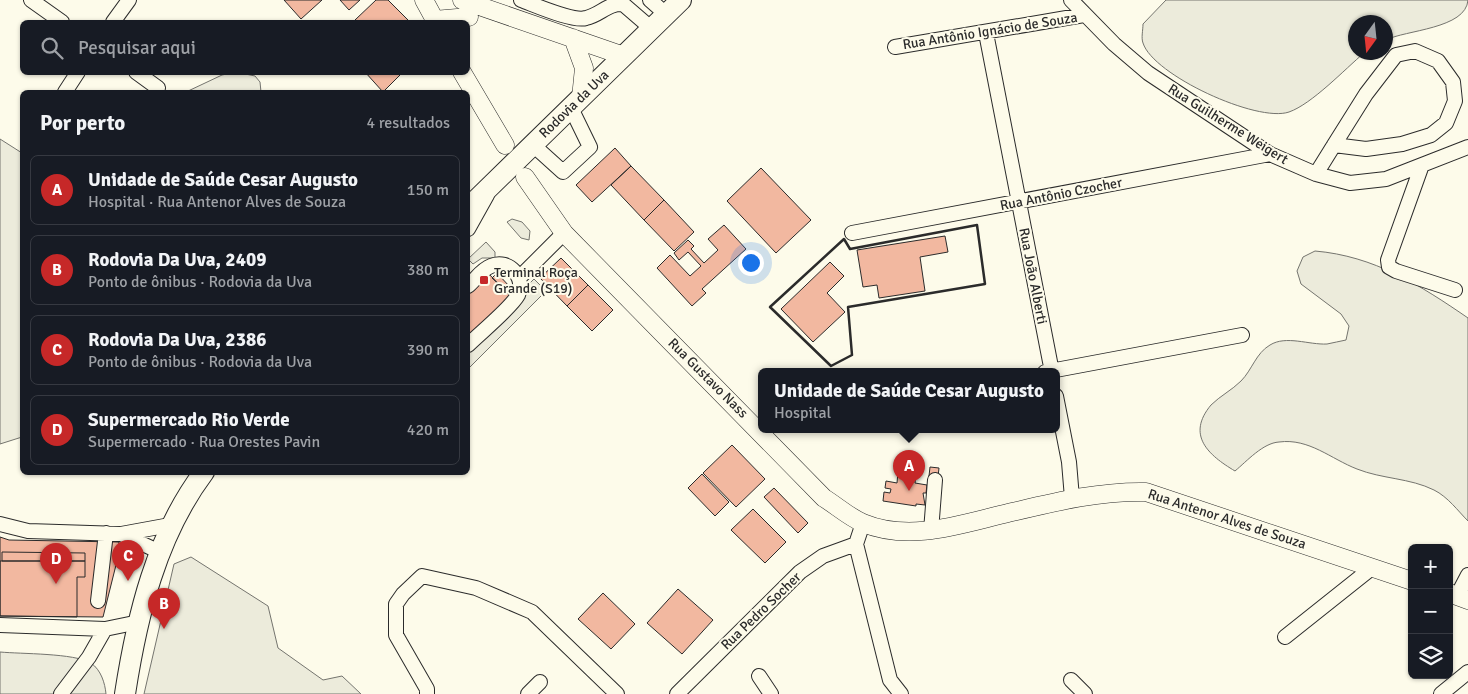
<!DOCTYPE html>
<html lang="pt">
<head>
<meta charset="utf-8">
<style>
	:root { --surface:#171b24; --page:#242831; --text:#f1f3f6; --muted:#9ea1a6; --line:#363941; --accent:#c62828 }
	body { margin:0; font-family:Signika,sans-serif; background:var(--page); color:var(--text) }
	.controls { position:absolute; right:15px; bottom:15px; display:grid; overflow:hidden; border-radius:8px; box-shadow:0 1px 4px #0004 }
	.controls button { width:45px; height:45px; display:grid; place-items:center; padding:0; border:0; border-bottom:1px solid var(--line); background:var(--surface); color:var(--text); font:25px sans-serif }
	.compass { position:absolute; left:1348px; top:15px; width:45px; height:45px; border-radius:50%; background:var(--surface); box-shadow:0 1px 4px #0004; rotate:195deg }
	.you { position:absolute; left:750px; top:262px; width:18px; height:18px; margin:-12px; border:4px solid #fff; border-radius:50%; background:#1a73e8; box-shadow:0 0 0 8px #1a73e833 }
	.badge { display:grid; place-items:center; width:32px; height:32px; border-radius:50%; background:var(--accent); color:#fff; font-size:16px; font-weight:700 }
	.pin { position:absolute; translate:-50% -41px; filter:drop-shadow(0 1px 2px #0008) }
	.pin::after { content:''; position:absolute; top:26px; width:18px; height:15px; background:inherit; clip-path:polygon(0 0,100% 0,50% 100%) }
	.popup { position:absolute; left:758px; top:368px; width:302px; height:65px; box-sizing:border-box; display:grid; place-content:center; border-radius:8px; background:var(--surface); filter:drop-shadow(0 1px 4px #0005); font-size:16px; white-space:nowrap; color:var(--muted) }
	.popup b { font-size:19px; color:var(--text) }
	.popup::after { content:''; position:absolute; left:50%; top:100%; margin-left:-10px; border:10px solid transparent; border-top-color:var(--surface) }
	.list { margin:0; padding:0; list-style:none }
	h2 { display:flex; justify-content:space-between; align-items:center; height:65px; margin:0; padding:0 20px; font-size:21px }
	h2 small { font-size:16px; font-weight:400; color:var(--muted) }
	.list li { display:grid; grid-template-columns:32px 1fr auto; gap:15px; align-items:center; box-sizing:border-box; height:70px; margin:0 10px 10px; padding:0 10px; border:1px solid var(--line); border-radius:8px }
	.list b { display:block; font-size:19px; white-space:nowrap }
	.list p { margin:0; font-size:16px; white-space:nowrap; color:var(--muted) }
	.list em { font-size:16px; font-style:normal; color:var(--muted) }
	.icon { flex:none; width:28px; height:28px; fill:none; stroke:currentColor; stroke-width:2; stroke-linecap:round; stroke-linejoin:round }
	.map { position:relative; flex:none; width:1468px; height:694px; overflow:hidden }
	.search { position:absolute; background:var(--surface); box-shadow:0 1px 4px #0004; left:20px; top:20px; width:450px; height:55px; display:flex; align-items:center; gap:12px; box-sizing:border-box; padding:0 18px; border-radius:8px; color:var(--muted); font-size:19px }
	.panel { position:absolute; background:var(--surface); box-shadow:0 1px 4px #0004; left:20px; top:90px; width:450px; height:385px; border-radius:8px }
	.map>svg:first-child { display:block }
</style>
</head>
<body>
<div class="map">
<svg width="1468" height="694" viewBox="0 0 1468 694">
	<rect width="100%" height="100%" fill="#fdfbea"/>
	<!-- green -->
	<path fill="#ecebdb" stroke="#74746e" d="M1166,0H1468C1466,29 1405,30 1386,40V22H1356V52L1364,53C1345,69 1312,104 1289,112C1257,123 1153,75 1143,43C1141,38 1143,30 1143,24Z
		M236,72L255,76L260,82L261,92H186L222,75Z
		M0,139L22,153V437L0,444Z
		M512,219L522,222L530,231L529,240L521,238L507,222Z
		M486,242L495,252V258H482L473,264L468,259Z
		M1315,251C1374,256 1420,285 1468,318V521C1458,511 1448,497 1434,490C1410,478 1382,479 1357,469C1331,459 1309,438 1279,442C1263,443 1247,461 1235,471C1208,455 1186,435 1211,405C1220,396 1232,390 1241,381C1252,370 1256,353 1270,345C1286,335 1309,345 1327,344C1333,343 1340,341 1346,340L1349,326L1341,314L1301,284L1297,271L1303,257Z
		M534,279L546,291L468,369V353L521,301L525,288Z
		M191,557L268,606L278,648L323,680L342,676L361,694H144L174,564Z
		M0,652C21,654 74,653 91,663C101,670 105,683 106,694H0Z"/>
	<!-- building -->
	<path fill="#f2b8a0" stroke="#2b2b2b" d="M284,0H322L301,19Z
		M340,0H360L349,10Z
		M376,0H388L410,22H358L355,20Z
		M365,72H403L383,92Z
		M615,148L631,166L592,202L576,185Z
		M631,166L664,200L644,220L611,185Z
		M761,168L811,220L776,253L727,201Z
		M664,200L694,232L674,251L644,220Z
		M724,225L746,249L702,289L706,293L692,306L657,268L670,255L690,276L701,266L688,252L679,260L674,253L688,240L694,246L691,249L704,263L718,250L708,239Z
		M945,236L948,252L920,257L925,291L879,298L877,285L863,287L857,250Z
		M561,258L588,285L567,306L540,278Z
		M830,262L844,276L827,293L845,312L813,342L781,309Z
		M488,273L511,297L468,338V292Z
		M497,273L510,287L506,291L492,278Z
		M588,285L613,310L592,331L567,306Z
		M732,445L765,479L736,507L703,473Z
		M930,467L939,468L938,477L929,476Z
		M898,472L916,474L915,483L927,485L926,493H923L925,505L916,504V506L883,501L884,492L890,493L891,489L885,488L886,481L897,483Z
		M702,474L729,502L715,516L688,488Z
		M774,488L808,523L798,533L764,497Z
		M753,509L786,542L765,563L731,530Z
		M0,537L9,540L119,542V553L103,617L0,616Z
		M2,552L85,553V561H2Z
		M0,561H85V577H77V617L0,616Z
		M678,589L713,620L682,654L647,623Z
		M603,593L635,624L611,649L578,619Z"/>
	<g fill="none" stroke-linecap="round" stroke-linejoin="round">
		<!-- minor casing -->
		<g stroke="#2b2b2b" stroke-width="16">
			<path id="minor" d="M31,0L62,22
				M521,0C535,5 573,22 586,18C600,15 608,3 623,4L652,29
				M650,0L667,15
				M1071,0L1114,44L1148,73L1270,154L1316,174L1350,183L1386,179L1468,147
				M113,22L129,0
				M986,33L1052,372
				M895,47L1084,15
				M136,72L158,88
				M65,92L78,72
				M532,144L563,172L590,147L571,108
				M1422,165L1388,260L1389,267L1396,271L1455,290
				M1316,174L1334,145L1366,94L1396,55L1415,51L1438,61L1453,82L1455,101L1446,123L1431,135L1402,144L1366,149L1334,145
				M468,229L487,195
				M852,233L1270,154
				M519,278L564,233
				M468,286C475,280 482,269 491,266C509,258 526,278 518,295C511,308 480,333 468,345
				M1045,372L1242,335
				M1056,396L1069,462L1072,498
				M863,523L856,544L890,680L901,694
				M0,524L28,531L121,534L170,525
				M931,531L935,480
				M121,534L160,552
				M1457,596L1468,575
				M98,601L106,533
				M0,625L105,629L139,622
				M1285,637L1373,567
				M759,676L771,694
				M1071,680L1085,694
				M61,694L89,657L105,629
				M427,694V689L396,635V604L403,594L422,576L476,588L532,612L617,694
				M528,694L540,682
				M677,694L800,572L823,556L856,544
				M1441,694L1468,672"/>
		</g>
		<!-- major casing -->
		<g stroke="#2b2b2b" stroke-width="19">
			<path id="major" d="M424,0L436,22
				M462,0L624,56
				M434,20L469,17
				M573,38L584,68L581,98
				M462,72L505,145
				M525,177L564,233L824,498C837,506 849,517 863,523C909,542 958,525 1004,514C1051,503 1097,491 1146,492L1412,581
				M1449,593L1468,600"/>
		</g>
		<!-- highway casing -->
		<g stroke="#2b2b2b" stroke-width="22">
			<path id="highway" d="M468,208L681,0
				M125,694C137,616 156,536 204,472"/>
		</g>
		<!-- minor -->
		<use href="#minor" stroke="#fdfbea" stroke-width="14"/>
		<!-- major -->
		<use href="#major" stroke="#fdfbea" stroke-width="18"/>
		<!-- highway -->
		<use href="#highway" stroke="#fdfbea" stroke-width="20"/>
		<!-- wall -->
		<path stroke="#2b2b2b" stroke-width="2.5" d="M977,225L985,284L848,307L852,355L831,366L770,307L844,239L850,249Z"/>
	</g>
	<!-- markers -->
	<rect fill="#c62828" stroke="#fdfbea" stroke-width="2" x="479" y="275" width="10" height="10" rx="2.5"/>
	<g text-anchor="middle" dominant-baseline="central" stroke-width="4" stroke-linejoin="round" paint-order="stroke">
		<!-- street labels -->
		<g font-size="14" fill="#2b2b2b" stroke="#fdfbea">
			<text transform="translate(990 31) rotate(-9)">Rua Antônio Ignácio de Souza</text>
			<text transform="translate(574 104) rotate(-44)">Rodovia da Uva</text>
			<text transform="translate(1228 124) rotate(32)">Rua Guilherme Weigert</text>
			<text transform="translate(1061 194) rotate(-11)">Rua Antônio Czocher</text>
			<text transform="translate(1033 276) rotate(79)">Rua João Alberti</text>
			<text transform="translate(708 378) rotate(45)">Rua Gustavo Nass</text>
			<text transform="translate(1227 519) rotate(18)">Rua Antenor Alves de Souza</text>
			<text transform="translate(761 611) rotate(-44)">Rua Pedro Socher</text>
		</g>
		<!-- poi labels -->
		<g font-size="14" fill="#2b2b2b" stroke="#fdfbea" text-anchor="start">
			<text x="494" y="272">Terminal Roça<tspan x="494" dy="16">Grande (S19)</tspan></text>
		</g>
	</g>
</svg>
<div class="controls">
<button>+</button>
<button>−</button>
<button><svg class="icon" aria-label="layers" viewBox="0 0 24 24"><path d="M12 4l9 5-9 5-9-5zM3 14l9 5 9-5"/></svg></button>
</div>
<svg class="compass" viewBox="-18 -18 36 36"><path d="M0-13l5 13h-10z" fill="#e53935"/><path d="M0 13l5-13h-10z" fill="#9ea1a6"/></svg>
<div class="you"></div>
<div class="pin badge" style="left:909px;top:491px">A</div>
<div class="popup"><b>Unidade de Saúde Cesar Augusto</b>Hospital</div>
<div class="pin badge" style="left:164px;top:629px">B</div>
<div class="pin badge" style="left:128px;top:581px">C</div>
<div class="pin badge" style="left:56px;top:584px">D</div>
<div class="search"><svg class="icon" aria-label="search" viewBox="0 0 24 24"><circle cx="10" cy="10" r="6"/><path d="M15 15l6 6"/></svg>Pesquisar aqui</div>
<section class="panel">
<h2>Por perto<small>4 resultados</small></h2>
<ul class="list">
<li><span class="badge">A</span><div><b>Unidade de Saúde Cesar Augusto</b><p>Hospital · Rua Antenor Alves de Souza</p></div><em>150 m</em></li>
<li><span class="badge">B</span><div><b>Rodovia Da Uva, 2409</b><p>Ponto de ônibus · Rodovia da Uva</p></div><em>380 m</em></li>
<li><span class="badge">C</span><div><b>Rodovia Da Uva, 2386</b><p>Ponto de ônibus · Rodovia da Uva</p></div><em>390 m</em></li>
<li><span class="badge">D</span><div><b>Supermercado Rio Verde</b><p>Supermercado · Rua Orestes Pavin</p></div><em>420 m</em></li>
</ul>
</section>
</div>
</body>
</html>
